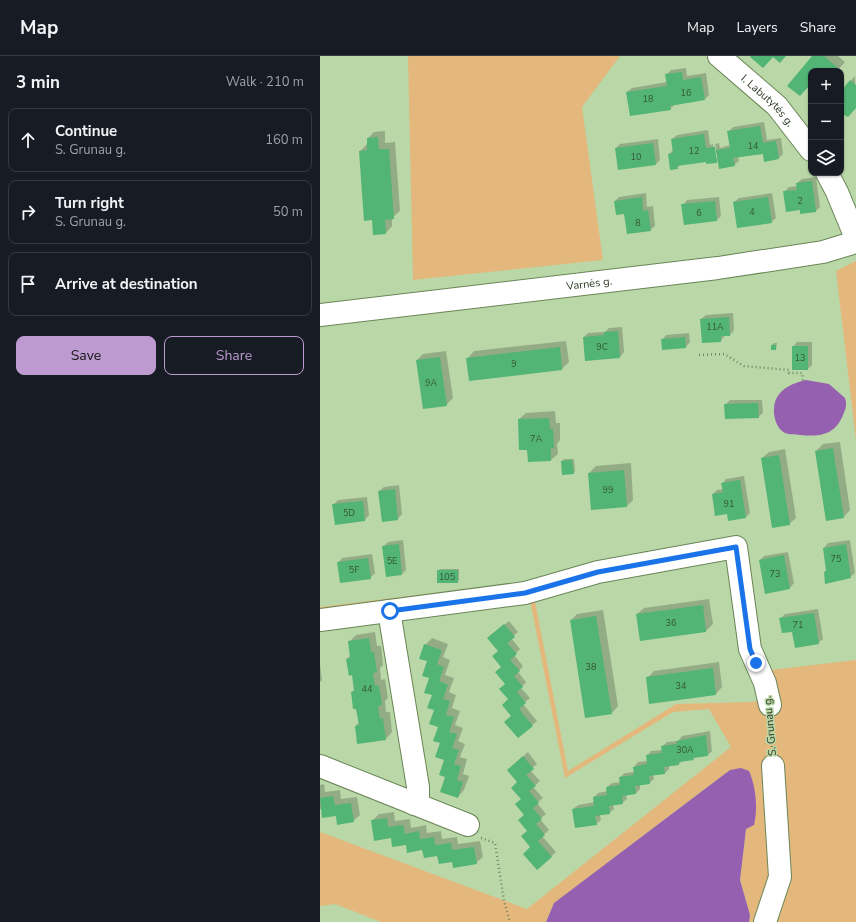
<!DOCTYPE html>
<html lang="en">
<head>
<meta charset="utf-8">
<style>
	:root { --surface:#171b24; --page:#20242c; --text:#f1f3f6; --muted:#9ea1a6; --line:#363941; --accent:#bd9bd0 }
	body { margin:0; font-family:"Nunito Sans",sans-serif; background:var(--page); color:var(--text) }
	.controls { position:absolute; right:12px; top:12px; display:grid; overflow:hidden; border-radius:8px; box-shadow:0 1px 3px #0004 }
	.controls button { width:36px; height:36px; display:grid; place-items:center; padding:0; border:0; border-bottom:1px solid var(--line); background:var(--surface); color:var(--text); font:20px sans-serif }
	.stop { position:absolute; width:12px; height:12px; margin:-9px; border:3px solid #1a73e8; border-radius:50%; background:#fff }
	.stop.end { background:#1a73e8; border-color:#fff; box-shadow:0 1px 4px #0008 }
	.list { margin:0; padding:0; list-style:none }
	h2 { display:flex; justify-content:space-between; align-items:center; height:52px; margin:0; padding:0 16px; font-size:17px }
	h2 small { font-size:13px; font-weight:400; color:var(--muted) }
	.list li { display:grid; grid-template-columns:26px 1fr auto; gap:12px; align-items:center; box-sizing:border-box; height:64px; margin:0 8px 8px; padding:0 8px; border:1px solid var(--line); border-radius:8px }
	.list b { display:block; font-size:15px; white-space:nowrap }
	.list p { margin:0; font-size:13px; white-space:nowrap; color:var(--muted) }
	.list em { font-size:13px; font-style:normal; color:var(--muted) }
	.actions { display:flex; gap:8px; padding:12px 16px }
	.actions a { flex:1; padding:9px 0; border:1px solid var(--accent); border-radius:8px; text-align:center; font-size:14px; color:var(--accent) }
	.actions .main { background:var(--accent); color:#111 }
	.icon { flex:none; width:22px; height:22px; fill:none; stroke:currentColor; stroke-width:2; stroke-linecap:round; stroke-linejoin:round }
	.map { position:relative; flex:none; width:536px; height:866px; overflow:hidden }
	header { display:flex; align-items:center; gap:24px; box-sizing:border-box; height:56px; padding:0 20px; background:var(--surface); border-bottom:1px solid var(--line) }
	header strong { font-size:19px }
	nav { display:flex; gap:22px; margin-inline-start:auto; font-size:14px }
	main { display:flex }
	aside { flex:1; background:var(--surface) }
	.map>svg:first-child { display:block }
</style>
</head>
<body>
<header>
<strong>Map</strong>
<nav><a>Map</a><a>Layers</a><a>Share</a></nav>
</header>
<main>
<aside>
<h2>3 min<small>Walk · 210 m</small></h2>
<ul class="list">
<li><svg class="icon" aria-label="ahead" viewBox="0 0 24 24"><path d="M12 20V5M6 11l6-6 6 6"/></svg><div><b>Continue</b><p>S. Grunau g.</p></div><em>160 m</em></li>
<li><svg class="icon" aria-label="right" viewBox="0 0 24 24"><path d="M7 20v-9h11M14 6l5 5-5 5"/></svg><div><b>Turn right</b><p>S. Grunau g.</p></div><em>50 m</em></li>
<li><svg class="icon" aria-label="arrive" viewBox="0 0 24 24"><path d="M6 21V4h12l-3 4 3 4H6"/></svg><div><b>Arrive at destination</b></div></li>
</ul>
<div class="actions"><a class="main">Save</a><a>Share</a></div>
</aside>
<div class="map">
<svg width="536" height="866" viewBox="0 0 536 866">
	<rect width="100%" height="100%" fill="#bad8a7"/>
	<!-- green -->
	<path fill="#e4b77c" d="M88,0H300L262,51L283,204L93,224Z
		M536,205V384L516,215Z
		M211,525L248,715L356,648L431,646L447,643L451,614L536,604V866H429L430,859L420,824L426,773L410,714L234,847L226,866H61L15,848L0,850V776L207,853L411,691L389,653L353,656L245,722L207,529L0,557V551Z"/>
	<!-- water -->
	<path fill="#9560b0" d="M486,324L509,328L525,342C527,348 526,353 523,359C515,379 500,381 480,379C476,378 469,379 465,377C455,372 452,356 455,346C459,333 473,327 486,324Z
		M421,712L429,715C436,731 438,752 434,769L426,773L420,824L430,859L429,866H226L234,847L410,714Z"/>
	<!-- shadow -->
	<path fill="#0003" d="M493,0H518L525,6L517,15H491V31L489,30L480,39Z
		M366,12L367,20L386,17L389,39L385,43L355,48L350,53L307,36L312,32L347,26L346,19L351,14Z
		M535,20L536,51L521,57V36Z
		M444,66L447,84L461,82L463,98L459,102L443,97L418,101L419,105L414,109L399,103L397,106L387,105L360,109L357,112L349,98L354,93L352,83L357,79L388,74L390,89L393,88L396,103H398L395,88L399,87L400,92L410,89L409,75L413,71Z
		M65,75V87L75,86L80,155L72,162V170L66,177L53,163L40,95L47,88L48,82L54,76Z
		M338,83L340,104L336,108L298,113L296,92L300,88Z
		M496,121L500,151L496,155L481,153L464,136L469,131L478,130L477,127L482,123Z
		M326,137L327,151L333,150L335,170L330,174L305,157L295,145L299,141Z
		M452,137L456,162L451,166L414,146L419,142Z
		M399,141L401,160L397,164L365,168L363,149L367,144Z
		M413,257L414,274L410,279H405L401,285L381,263L386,259Z
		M302,271L304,296L300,301L266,304L264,281L268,277L285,276L289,272Z
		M369,277L370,286L366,291L342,284L346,279Z
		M246,285L249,306L242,313L150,323L148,302L154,295Z
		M477,286H492V309L488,313L473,291Z
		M454,287H457L456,293L452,289Z
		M126,295L133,342L126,349L97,304L103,298Z
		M410,344H442L443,357L438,361L405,349Z
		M235,355L236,367H240V384L237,388L238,398L231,404L208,405V393L199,363L206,357Z
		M520,386L530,454L524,461L496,395L503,388Z
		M465,393L476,462L469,468L442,402L449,396Z
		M244,403H254L255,415L253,417L242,405Z
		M311,407L313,444L307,450L269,417L276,410Z
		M424,420L430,457L426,461L408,457L393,438L397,434L403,433L402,428L406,423Z
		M79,429L82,458L78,463L63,464L59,435L64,431Z
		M47,441L49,459L45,464L16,468L13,449L18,444Z
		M83,484L86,514L82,518L67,520L63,491L68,486Z
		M530,484L535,517L530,521L505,516L507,514L504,492L508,487Z
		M468,496L474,527L470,532L446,537L440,504L444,500Z
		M52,498L55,517L50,522L18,507L22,502Z
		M120,513H139V524L137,526L118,515Z
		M389,543L393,568L386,575L320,583L317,558L324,552Z
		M498,553L503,583L498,587L473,575L461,562L465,558Z
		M283,554L298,650L292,657L251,564L257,558Z
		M189,565L198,576L191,582L200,593L194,599L203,610L198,616L206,626L201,632L210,642L203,648L217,665L198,681L179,594L173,578Z
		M55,576L57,590H61L63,609L60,612L61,624L65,623L68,642L65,645L66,656H70L72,676L66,683L36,670L39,666L32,636L35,633L33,618L27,603L31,599L29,586L36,579Z
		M112,582L128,588L123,601L130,604L125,619L134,622L129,636L136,639L132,652L140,655L135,669L143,672L138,685L145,688L140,701L147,703L143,718L149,720L144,734L138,741L127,720L115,654L105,589Z
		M399,606L402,631L396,638L327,622L334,615Z
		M0,608L2,624L0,626Z
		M390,675L392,695L388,699L363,704L359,708L349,709V713L345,717L333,719L334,723L329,727L320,729V733L316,737L306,739L307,743L302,747L293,749L294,753L289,757L280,759L281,764L276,768L253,753L258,749L275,746L274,741L278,737L288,735L287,731L292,727L301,726L300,721L305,717L314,716V711L318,706L328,705L327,700L331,695L343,694V690L347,686L358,685L362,680Z
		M208,696L217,708L210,714L220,725L213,731L223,742L217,747L226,758L220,763L229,774L222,780L236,796L218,813L211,791L198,726L188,714Z
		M4,728L5,736L20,734L21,743L37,741L40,759L33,765L0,753V729Z
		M74,756L75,765L90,763L91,772L106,769L107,777L121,775L122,783L137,781L138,788L160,785L163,801L156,807L133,805L72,781L52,765L59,758Z"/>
	<!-- building -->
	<path fill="#52b475" d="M431,0H466L460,7L453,1L443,12L430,1Z
		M492,0H504L519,13L517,15H491V33L488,31L480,40L467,30Z
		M362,16L363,24L381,21L385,44L350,50L351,54L310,60L306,36L347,30L345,18Z
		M530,24L536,29V52L528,61L521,57V35Z
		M440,70L443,87L456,85L459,103L444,106L443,98L413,102L415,110L399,113L396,94L410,92L407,75Z
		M384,78L386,92L395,91L397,107L386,108V106L357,110L358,113L350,114L348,98L353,97L351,83Z
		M58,81L59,93H69L74,163L65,164L66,178L53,179L52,164L44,165L39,95L47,94V82Z
		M333,87L336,109L298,114L295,92Z
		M492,125L496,156L480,158V154L466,156L463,135L477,134L476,127Z
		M322,141L323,155L328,154L331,175L307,178L304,158L296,159L294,145Z
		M448,141L452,167L417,172L413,146Z
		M395,145L397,165L364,169L361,148Z
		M409,261L410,280H401V286L382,287L380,263Z
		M298,275L300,302L265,305L263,281L284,279V276Z
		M365,281L366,292L342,294L341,283Z
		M451,289H456V294H451Z
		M472,290H488V314H472Z
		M240,291L242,314L149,325L146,302Z
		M120,301L127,350L103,353L96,304Z
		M438,347L439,362L405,363L404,348Z
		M229,362L230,373H233L234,392H231V405L208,406L207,394H199L198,363Z
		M513,392L524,462L506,465L495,395Z
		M459,399L470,469L452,472L441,402Z
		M252,404L254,418L242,419L241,405Z
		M304,414L307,451L271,454L268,417Z
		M420,424L426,462L408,465L407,458L395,460L392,438L403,436L401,427Z
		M75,433L78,464L62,466L58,435Z
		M43,445L45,465L15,469L12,448Z
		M79,488L82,519L66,521L62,490Z
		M526,488L531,522L505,528L504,516L506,515L503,492Z
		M464,499L470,533L445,538L439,504Z
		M48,502L51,523L20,527L17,506Z
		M117,514H138V527H117Z
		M383,549L386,576L320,585L316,558Z
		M494,557L499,588L475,592L472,576L462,577L459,562Z
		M276,560L292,658L265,662L250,564Z
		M184,568L195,581L187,587L197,598L190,604L200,615L194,620L203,631L197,636L206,647L199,653L213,670L198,682L184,666L191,660L182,649L188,643L179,633L185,628L175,616L181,611L172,600L178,595L167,582Z
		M49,582L51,596H54L57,616L53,617L55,630L59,629L62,649L58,650L60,663L63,662L66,684L37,688L35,670L39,669L36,653H33L31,636L34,635L32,619L29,620L26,603L30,602L28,585Z
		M104,588L122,594L117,608L124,611L119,625L128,629L123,643L130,645L126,659L134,661L129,676L137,678L132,692L139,694L134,708L141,710L137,724L143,726L138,742L120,736L125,721L119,719L124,704L115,701L120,687L113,685L118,671L109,668L114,654L107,652L112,639L104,637L109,622L102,620L107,605L99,603Z
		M393,612L396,639L329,648L326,621Z
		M386,679L388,700L373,702L374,704L359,706V709L344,711L345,718L329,720L330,728L315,730L316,738L302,740L303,748L289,750L290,758L275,760L277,769L255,772L252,753L274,750L273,741L287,739L286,731L300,729L299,721L314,719L313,711L327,708L326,699L342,697L341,690L357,688L356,685Z
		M203,700L214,713L206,719L216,730L209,735L219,747L213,752L222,763L216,768L225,779L218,785L232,801L217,814L203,798L210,791L201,780L207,775L198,764L204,759L195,748L201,743L191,732L197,726L187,714Z
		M13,740L15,749L31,747L34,766L17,769L16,760L2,762L0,742Z
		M67,762L68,771L83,769L85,778L99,775L100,783L114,781L115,789L131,787L132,794L154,791L157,808L133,812L132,806L119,808L117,800L104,802L102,794L87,797L86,789L72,791L71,782L54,785L51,764Z"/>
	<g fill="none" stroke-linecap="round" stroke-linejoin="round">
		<!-- minor casing -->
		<g stroke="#6a8557" stroke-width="24">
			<g id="minor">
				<path id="s1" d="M399,0L457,50L491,94"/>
				<path d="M507,117L517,136L536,182"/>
				<path id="s2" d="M0,259L398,212L503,196L536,186"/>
				<path d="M69,555L98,731V740L94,748"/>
				<path d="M0,564L205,537L278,516L416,491L430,593L445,627L450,649"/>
				<path d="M0,710L148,769"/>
				<path d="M445,866L460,821L453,710"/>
			</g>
		</g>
		<!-- path -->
		<path stroke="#728664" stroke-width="2.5" stroke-dasharray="1 3" stroke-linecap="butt" d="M379,299L404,298L424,310L469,314V317H482L483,325
			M451,666L452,693
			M161,782L175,787L184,845L190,866"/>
		<!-- minor -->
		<use href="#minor" stroke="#fff" stroke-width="22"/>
	</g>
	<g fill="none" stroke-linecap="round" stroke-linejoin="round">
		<!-- route -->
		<path stroke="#1a73e8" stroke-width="5" d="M70,555L205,537L278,516L416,491L430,593L436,607"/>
	</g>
	<g text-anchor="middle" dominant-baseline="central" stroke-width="3" stroke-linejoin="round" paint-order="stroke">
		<!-- number labels -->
		<g font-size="9" fill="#355638">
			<text x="366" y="37">16</text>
			<text x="328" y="43">18</text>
			<text x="433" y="90">14</text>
			<text x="374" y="95">12</text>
			<text x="316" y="101">10</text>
			<text x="480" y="145">2</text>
			<text x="432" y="156">4</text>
			<text x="379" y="157">6</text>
			<text x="318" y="167">8</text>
			<text x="395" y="271">11A</text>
			<text x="282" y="291">9C</text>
			<text x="480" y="302">13</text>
			<text x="194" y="308">9</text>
			<text x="111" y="327">9A</text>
			<text x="216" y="383">7A</text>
			<text x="288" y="434">99</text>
			<text x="409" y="448">91</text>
			<text x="29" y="457">5D</text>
			<text x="516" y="503">75</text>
			<text x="72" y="505">5E</text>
			<text x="34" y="514">5F</text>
			<text x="455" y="518">73</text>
			<text x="127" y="521">105</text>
			<text x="351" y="567">36</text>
			<text x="478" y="569">71</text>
			<text x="271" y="611">38</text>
			<text x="361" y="630">34</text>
			<text x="47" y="633">44</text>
			<text x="365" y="694">30A</text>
		</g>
		<!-- street labels -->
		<g font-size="11" fill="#2b3723" stroke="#bad8a7">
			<text stroke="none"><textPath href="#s1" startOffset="66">I. Labutytės g.</textPath></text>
			<text stroke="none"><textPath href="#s2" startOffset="271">Varnės g.</textPath></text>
			<text transform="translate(450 670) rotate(-95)">S. Grunau g.</text>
		</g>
	</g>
</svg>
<div class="controls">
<button>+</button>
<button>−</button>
<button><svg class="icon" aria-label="layers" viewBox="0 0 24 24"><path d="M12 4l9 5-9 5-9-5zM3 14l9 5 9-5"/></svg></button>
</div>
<div class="stop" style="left:70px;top:555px"></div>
<div class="stop end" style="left:436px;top:607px"></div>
</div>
</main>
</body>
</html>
